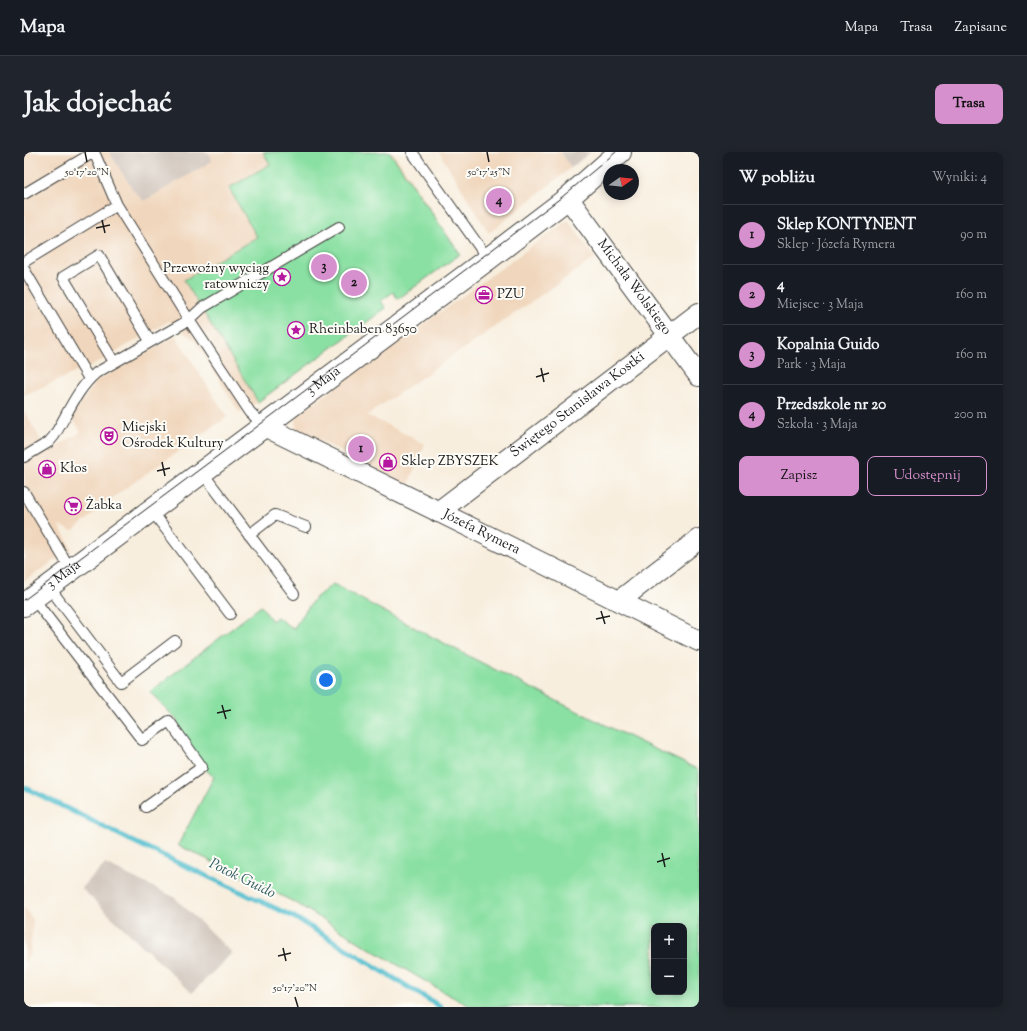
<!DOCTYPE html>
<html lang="pl">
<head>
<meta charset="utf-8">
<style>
	:root { --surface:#171b24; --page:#20242c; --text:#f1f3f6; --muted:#9ea1a6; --line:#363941; --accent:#d690ce }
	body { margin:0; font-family:"Sorts Mill Goudy",serif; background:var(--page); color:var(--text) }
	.controls { position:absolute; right:12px; bottom:12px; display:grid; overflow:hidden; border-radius:8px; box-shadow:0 2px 10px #0003 }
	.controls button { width:36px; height:36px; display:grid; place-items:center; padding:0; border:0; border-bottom:1px solid var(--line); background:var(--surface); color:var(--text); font:20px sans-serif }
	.compass { position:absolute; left:579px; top:12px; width:36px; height:36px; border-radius:50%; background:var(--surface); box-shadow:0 2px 10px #0003; rotate:76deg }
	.you { position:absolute; left:302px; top:528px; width:14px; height:14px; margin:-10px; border:3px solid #fff; border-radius:50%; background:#1a73e8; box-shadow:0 0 0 6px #1a73e833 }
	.badge { display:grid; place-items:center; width:26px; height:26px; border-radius:50%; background:var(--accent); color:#111; font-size:13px; font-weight:700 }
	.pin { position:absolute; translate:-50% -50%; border:2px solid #fff; box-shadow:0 1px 4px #0006 }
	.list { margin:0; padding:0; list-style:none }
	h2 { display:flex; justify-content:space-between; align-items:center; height:52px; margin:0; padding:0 16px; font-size:17px }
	h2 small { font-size:13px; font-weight:400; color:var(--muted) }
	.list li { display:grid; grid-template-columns:26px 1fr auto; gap:12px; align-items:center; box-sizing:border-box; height:60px; padding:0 16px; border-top:1px solid var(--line) }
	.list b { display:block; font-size:15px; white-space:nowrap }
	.list p { margin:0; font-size:13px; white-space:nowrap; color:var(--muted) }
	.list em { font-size:13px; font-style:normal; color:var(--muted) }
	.actions { display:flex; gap:8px; padding:12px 16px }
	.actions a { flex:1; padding:9px 0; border:1px solid var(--accent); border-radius:8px; text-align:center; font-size:14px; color:var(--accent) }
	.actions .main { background:var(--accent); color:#111 }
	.map { position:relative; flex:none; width:675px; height:855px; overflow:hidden; border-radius:8px }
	header { display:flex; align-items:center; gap:24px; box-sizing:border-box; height:56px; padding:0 20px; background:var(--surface); border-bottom:1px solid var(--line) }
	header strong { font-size:19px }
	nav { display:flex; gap:22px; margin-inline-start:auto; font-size:14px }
	.intro { display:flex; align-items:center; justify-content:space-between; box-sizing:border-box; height:96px; padding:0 24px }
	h1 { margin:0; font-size:28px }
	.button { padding:10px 18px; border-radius:8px; background:var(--accent); color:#111; font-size:14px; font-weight:700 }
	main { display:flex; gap:24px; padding:0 24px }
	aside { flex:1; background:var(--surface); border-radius:8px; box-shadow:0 2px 10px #0003 }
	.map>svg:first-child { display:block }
</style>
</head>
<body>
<header>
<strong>Mapa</strong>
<nav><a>Mapa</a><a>Trasa</a><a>Zapisane</a></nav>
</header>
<div class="intro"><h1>Jak dojechać</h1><a class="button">Trasa</a></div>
<main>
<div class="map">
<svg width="675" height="855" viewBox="0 0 675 855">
	<rect width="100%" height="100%" fill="#fdfcf7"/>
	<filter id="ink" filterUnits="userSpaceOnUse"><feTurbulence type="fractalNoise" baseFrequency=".025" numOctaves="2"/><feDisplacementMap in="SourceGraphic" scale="8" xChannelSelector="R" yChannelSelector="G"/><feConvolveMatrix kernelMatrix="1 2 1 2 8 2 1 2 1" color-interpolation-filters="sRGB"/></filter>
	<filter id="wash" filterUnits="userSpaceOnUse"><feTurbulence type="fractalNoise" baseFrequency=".012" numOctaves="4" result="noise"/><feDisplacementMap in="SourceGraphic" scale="16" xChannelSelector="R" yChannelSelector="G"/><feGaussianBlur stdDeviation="0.9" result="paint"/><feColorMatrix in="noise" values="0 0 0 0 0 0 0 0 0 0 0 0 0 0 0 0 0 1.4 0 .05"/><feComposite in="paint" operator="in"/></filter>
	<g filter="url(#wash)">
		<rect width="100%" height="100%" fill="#f8eede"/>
		<!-- built -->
		<path fill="#f0d6bc" d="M0,0H85L109,38L184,0H369L436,102L374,147L369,140L357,149L362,156L234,250L215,260L170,188L145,169L73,211L0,243Z
			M415,0H537L547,16L465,81Z
			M544,68L571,106L343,263L401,292L384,333L273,277L271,270L275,262Z
			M152,184L203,265L95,341L49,379L35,374L48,397L0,429V259L24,300L57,280L48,266L71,230Z
			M0,755L9,768L6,803L0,811Z"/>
		<!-- industrial -->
		<path fill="#cec2b9" d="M85,0H184L188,9L120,49L109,38Z
			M537,0H566L547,16Z
			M81,712L150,745L208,801L168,841L57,736Z"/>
		<!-- green -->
		<path fill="#8ae0a3" stroke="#537e60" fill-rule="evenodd" d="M239,0H366L436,102L374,147L369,140L357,149L362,156L234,250L160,128L233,85L205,36L246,12Z
			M309,432C429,497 551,560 675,618V855H448L421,841L340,793L272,751L154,693L190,625L172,609L149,574L154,569L126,540L237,454L248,469L253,465L269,477L290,447ZM630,774H660V840H630Z"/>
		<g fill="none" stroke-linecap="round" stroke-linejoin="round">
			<!-- stream -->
			<path stroke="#55c0d0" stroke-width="5" d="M0,635L106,688L270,765L417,855"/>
		</g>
	</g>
	<g filter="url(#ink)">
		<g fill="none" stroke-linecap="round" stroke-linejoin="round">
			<!-- service casing -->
			<g stroke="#3d3c39" stroke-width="12">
				<path id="service" d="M70,0L93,53L165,168L226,260L240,274
					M388,0L464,107
					M0,42L70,0
					M0,110L93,53
					M0,117L65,227
					M90,210L39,125L75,103L126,189
					M0,305L25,290L30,284C43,263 53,237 72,221L165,168L178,156L315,75
					M178,320L270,442
					M0,340L47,418
					M128,359L206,462
					M225,383L251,363L282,375
					M25,435L97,530L151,489
					M9,446L118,588L145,569L178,615L122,655"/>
			</g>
			<!-- minor casing -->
			<g stroke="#3d3c39" stroke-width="22">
				<g id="minor">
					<path id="s1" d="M544,46L675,224"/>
					<path id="s2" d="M240,274L464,384L675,489"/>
					<path id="s3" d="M414,360L675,161"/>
					<path d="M595,449L675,387"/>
				</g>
			</g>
			<!-- tertiary casing -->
			<g stroke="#3d3c39" stroke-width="24">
				<g id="tertiary">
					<path id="s4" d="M0,453L464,107L544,46L596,0"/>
				</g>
			</g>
			<!-- service -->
			<use href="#service" stroke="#fff" stroke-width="10"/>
			<!-- minor -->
			<use href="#minor" stroke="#fff" stroke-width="20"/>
			<!-- tertiary -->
			<use href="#tertiary" stroke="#fff" stroke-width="22"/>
			<!-- tram -->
			<path stroke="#1c1c1c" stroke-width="1" d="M0,448L238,271L538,45L592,0"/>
		</g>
	</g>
	<!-- ticks -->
	<path fill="none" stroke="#1c1c1c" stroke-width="1.5" d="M61,0L63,10M463,0L465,10M78,68L81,81M72,76L86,73M517,216L520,230M512,225L525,221M138,310L141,324M133,319L146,316M577,459L581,472M572,467L586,464M198,553L202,567M193,561L207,558M638,701L641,715M633,710L646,706M259,796L262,809M254,804L267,801M271,845L274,855"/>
	<!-- icons -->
	<defs>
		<g id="sight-ring" transform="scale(0.9)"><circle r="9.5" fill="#fdfcf7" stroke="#b5179e" stroke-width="1.5"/><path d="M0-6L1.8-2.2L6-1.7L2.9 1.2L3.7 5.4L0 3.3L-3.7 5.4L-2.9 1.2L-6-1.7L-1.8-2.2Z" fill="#b5179e"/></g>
		<g id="office-ring" transform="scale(0.9)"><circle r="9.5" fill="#fdfcf7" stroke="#b5179e" stroke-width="1.5"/><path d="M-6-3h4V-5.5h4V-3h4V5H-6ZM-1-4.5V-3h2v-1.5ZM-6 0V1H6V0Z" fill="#b5179e"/></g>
		<g id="theatre-ring" transform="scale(0.9)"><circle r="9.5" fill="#fdfcf7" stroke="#b5179e" stroke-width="1.5"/><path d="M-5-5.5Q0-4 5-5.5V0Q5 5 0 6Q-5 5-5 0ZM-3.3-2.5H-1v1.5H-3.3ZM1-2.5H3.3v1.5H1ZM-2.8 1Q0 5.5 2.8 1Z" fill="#b5179e"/></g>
		<g id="shop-ring" transform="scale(0.9)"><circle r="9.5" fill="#fdfcf7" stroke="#b5179e" stroke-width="1.5"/><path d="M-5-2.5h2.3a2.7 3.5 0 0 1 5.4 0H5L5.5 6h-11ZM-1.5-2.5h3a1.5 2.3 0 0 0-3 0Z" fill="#b5179e"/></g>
		<g id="supermarket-ring" transform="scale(0.9)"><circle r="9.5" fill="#fdfcf7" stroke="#b5179e" stroke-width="1.5"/><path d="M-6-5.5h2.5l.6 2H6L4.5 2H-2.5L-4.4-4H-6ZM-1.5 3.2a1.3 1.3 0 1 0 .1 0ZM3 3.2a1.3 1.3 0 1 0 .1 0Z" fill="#b5179e"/></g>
	</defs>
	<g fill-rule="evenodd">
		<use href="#sight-ring" x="258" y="125"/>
		<use href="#office-ring" x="460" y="143"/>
		<use href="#sight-ring" x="272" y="178"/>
		<use href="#theatre-ring" x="85" y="284"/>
		<use href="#shop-ring" x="364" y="310"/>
		<use href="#shop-ring" x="23" y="317"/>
		<use href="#supermarket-ring" x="49" y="354"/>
	</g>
	<g text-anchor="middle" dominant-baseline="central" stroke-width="4" stroke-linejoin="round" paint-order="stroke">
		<!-- poi labels -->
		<g font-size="14" fill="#1c1c1c" stroke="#fdfcf7" text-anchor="start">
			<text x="245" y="117" text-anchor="end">Przewoźny wyciąg<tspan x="245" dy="16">ratowniczy</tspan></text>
			<text x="473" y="143">PZU</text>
			<text x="285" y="178">Rheinbaben 83650</text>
			<text x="98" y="276">Miejski<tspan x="98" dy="16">Ośrodek Kultury</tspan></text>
			<text x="377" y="310">Sklep ZBYSZEK</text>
			<text x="36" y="317">Kłos</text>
			<text x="62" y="354">Żabka</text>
		</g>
		<!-- street labels -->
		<g font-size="14" fill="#1c1c1c" stroke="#fdfcf7">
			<text stroke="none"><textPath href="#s1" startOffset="111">Michała Wolskiego</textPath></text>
			<text stroke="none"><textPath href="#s4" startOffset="374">3 Maja</textPath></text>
			<text stroke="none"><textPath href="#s3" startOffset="176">Świętego Stanisława Kostki</textPath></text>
			<text stroke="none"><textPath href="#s2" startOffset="242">Józefa Rymera</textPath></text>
			<text stroke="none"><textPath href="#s4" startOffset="50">3 Maja</textPath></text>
		</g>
		<!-- water labels -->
		<g font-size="15" font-style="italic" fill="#335e64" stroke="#fdfcf7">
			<text transform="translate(218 727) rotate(26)">Potok Guido</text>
		</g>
	</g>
	<g font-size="10" text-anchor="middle" fill="#1c1c1c" stroke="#fdfcf7" stroke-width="4" stroke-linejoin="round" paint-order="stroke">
		<text x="63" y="23">50°17'20"N</text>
		<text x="465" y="23">50°17'25"N</text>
		<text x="271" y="839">50°17'20"N</text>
	</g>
</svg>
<div class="controls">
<button>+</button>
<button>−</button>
</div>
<svg class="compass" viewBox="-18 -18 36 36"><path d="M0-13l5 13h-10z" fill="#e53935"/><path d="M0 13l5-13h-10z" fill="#9ea1a6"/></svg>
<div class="you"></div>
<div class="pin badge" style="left:337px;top:297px">1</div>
<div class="pin badge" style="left:330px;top:131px">2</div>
<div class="pin badge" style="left:300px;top:115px">3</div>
<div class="pin badge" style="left:475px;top:49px">4</div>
</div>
<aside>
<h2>W pobliżu<small>Wyniki: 4</small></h2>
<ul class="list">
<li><span class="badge">1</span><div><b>Sklep KONTYNENT</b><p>Sklep · Józefa Rymera</p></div><em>90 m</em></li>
<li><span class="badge">2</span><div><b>4</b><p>Miejsce · 3 Maja</p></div><em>160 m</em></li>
<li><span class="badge">3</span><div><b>Kopalnia Guido</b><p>Park · 3 Maja</p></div><em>160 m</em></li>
<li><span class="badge">4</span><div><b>Przedszkole nr 20</b><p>Szkoła · 3 Maja</p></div><em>200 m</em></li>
</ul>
<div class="actions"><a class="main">Zapisz</a><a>Udostępnij</a></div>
</aside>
</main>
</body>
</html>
